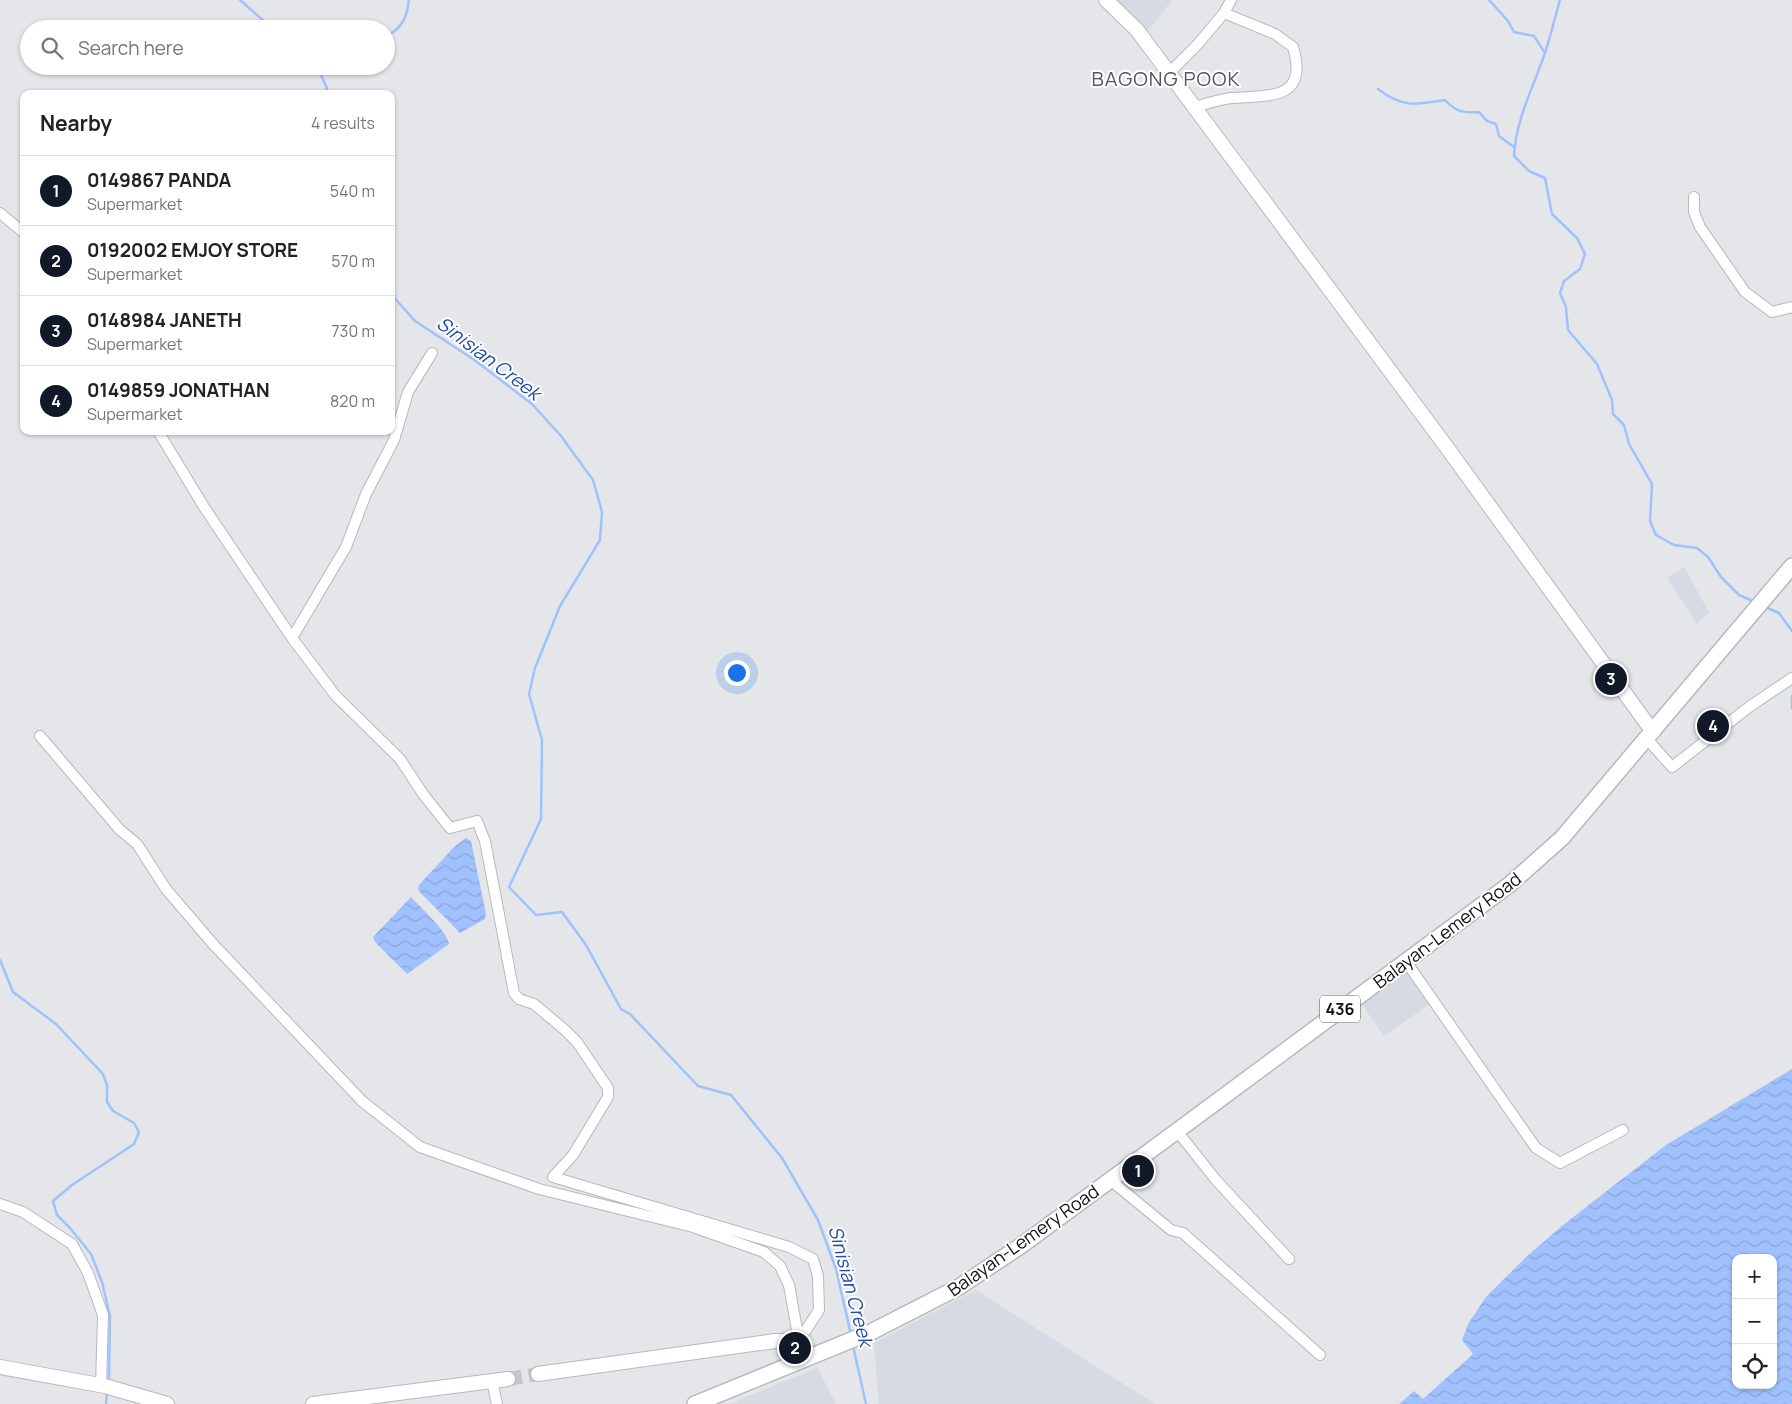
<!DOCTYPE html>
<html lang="en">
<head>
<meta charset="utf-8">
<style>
	:root { --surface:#fff; --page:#f6f6f6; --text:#222; --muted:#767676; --line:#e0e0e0; --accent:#111827 }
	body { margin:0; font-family:Manrope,sans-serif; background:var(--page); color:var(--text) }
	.controls { position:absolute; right:15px; bottom:15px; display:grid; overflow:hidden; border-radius:10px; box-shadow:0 1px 4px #0004 }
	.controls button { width:45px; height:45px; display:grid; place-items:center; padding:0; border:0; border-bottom:1px solid var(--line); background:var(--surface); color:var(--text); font:25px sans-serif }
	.you { position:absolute; left:736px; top:672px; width:18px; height:18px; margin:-12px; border:4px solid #fff; border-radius:50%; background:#1a73e8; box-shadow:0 0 0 8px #1a73e833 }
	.badge { display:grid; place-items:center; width:32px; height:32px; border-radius:50%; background:var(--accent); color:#fff; font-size:16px; font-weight:700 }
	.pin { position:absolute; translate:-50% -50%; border:2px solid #fff; box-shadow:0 1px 5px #0006 }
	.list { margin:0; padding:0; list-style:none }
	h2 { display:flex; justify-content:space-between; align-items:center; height:65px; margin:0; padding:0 20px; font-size:21px }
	h2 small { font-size:16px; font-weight:400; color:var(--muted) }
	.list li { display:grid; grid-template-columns:32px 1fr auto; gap:15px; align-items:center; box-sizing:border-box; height:70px; padding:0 20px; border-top:1px solid var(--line) }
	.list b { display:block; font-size:19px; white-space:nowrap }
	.list p { margin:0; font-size:16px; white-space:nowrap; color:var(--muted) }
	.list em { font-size:16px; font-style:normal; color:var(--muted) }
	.icon { flex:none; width:28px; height:28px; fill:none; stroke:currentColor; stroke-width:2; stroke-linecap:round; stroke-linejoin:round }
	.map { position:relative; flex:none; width:1792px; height:1404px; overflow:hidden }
	.search { position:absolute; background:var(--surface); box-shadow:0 1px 4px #0004; left:20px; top:20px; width:375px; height:55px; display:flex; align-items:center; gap:12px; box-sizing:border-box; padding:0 18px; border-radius:28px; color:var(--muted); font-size:19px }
	.panel { position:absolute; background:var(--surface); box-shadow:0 1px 4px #0004; left:20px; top:90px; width:375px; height:345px; border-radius:10px }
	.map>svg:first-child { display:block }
</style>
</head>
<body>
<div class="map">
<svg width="1792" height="1404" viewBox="0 0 1792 1404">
	<defs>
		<pattern id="water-waves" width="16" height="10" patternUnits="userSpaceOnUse" patternTransform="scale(1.25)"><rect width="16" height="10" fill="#a0c1fe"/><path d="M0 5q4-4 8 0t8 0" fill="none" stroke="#89a5d9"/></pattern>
	</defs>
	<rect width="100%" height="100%" fill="#e4e6e9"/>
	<!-- built -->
	<path fill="#d5dae3" d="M1113,0H1172L1147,33Z
		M1684,567L1709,612L1697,624L1667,578Z
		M1407,970L1431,1003L1384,1036L1361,1003Z
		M976,1290L1155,1404H879L874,1343Z
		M817,1367L836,1404H729L817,1368Z"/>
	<!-- water -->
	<path fill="url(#water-waves)" fill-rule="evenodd" d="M466,838L471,841L486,914L485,919L460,933L418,890L419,885L454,847Z
		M411,897C420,907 448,932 449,944L407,974L375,942L373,937Z
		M1792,1069V1404H1399L1414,1391L1423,1399L1473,1354L1462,1340L1468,1324L1486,1297L1525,1258L1563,1225L1666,1145ZM1736,1258H1773V1385H1736Z"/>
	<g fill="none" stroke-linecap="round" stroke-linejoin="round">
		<!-- stream -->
		<path stroke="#a0c1fe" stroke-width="2.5" d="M240,0L273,29
			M1489,0L1508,21L1514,32L1534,36L1545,53
			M1560,0C1555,17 1551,35 1545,53C1533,88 1516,119 1514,156L1529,171L1545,178L1552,214L1577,238L1585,254L1580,269L1564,281L1560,293L1566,307L1568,330L1597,364L1612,400L1613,414L1624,425L1629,444L1652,484L1650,521L1656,535L1674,545L1697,548L1708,557L1721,577L1739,595L1755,602
			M386,36C402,29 407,17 409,0
			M314,66L319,71L327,88L323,94
			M1378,89C1403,108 1415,105 1445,100C1456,112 1463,113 1479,112L1487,121L1496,124L1499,136L1514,147
			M391,294L415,321L476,361L532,404L561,436L593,480L602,512L600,540L560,606L535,668L529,694L542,740L541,819L509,887L536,915L562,912L586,945L621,1009L630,1014L698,1086L731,1095L782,1158L818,1220L836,1269L851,1335
			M1765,607L1779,613L1792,631
			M1792,696V708
			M0,960L13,992L56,1024L103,1074L107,1085V1102L113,1111L134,1123L139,1132L134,1144L72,1185L53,1201L57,1215L70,1228L91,1254L102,1282L110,1316L109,1380
			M853,1346L866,1404
			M106,1404L107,1394"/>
		<!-- secondary-tunnel -->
		<path stroke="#c4c6c8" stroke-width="14" stroke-dasharray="14 7" stroke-linecap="butt" d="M508,1379L538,1374"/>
		<!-- street casing -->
		<g stroke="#b7b8bb" stroke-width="12">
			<path id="street" d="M1169,73L1198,44L1224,13
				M1194,107C1206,104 1220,99 1232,98C1269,95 1309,101 1293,47L1275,34L1224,13L1231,0
				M1694,197V212L1700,227L1745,292L1772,312L1792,307
				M0,213L24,233
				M158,431L204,507L292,638L335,695L400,759L423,794L450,828L477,821L485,841L514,993L519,999L534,1004L565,1030L577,1042L608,1088V1097L573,1155L553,1177L789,1247L813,1259L818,1276L819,1310L799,1341
				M292,638L346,547L366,494L394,440L408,392L432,353
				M40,736L120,830L137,844L166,889L213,944L362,1101L420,1147L539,1189L693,1227L764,1252L780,1266L789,1285L799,1341
				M1647,739L1672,767L1749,707L1792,678
				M1405,960L1536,1148L1560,1163L1623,1130
				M1177,1131L1216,1180L1289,1259
				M1109,1179L1171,1230L1183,1233L1320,1355
				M0,1204L23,1212L72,1244L88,1273L103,1315L101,1386
				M492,1381L497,1404"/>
		</g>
		<!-- secondary casing -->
		<g stroke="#b7b8bb" stroke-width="16">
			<path id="secondary" d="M1106,0L1137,30L1169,73L1448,449L1653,732
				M0,1367L105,1386L167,1404
				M538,1374L775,1341H799L807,1356
				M313,1404L508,1379"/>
		</g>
		<!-- primary casing -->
		<g stroke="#b7b8bb" stroke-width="18">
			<path id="primary" d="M695,1404L871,1332L959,1287L1022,1245L1177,1131L1509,885L1562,838L1792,566"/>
		</g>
		<!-- street -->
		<use href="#street" stroke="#fff" stroke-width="10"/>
		<!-- secondary -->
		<use href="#secondary" stroke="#fff" stroke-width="14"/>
		<!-- primary -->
		<use href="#primary" stroke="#fff" stroke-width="15"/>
	</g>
	<g text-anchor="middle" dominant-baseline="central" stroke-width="4" stroke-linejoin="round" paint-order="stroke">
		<!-- shield labels -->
		<rect fill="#fff" stroke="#575858" stroke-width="1" x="1320" y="995.5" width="40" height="27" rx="4"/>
		<g font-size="16" font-weight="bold" fill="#0f1010">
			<text x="1340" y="1009">436</text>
		</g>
		<!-- street labels -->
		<g font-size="18" fill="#0f1010" stroke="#fff">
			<text transform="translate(1447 930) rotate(-37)">Balayan-Lemery Road</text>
			<text transform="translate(1023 1240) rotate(-35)">Balayan-Lemery Road</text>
		</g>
		<!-- water labels -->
		<g font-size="19" font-style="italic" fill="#234ca2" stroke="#fff">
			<text transform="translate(489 358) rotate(37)">Sinisian Creek</text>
			<text transform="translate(851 1286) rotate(75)">Sinisian Creek</text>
		</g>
		<!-- quarter labels -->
		<g font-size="20" letter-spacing="1" fill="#555659" stroke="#fff">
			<text x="1166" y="78">BAGONG POOK</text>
		</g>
	</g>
</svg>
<div class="controls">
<button>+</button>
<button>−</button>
<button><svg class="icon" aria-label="locate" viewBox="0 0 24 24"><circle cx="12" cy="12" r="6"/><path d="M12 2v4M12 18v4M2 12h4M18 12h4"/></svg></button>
</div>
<div class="you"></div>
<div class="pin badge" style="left:1138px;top:1171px">1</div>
<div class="pin badge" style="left:795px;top:1348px">2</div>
<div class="pin badge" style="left:1611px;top:679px">3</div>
<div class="pin badge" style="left:1713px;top:726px">4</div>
<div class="search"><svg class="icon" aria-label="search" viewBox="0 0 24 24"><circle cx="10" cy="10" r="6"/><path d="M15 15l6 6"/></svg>Search here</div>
<section class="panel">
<h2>Nearby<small>4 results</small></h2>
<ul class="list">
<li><span class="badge">1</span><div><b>0149867 PANDA</b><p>Supermarket</p></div><em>540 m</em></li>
<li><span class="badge">2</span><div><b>0192002 EMJOY STORE</b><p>Supermarket</p></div><em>570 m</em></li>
<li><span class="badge">3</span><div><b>0148984 JANETH</b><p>Supermarket</p></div><em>730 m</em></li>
<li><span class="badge">4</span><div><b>0149859 JONATHAN</b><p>Supermarket</p></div><em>820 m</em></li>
</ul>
</section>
</div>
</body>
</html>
